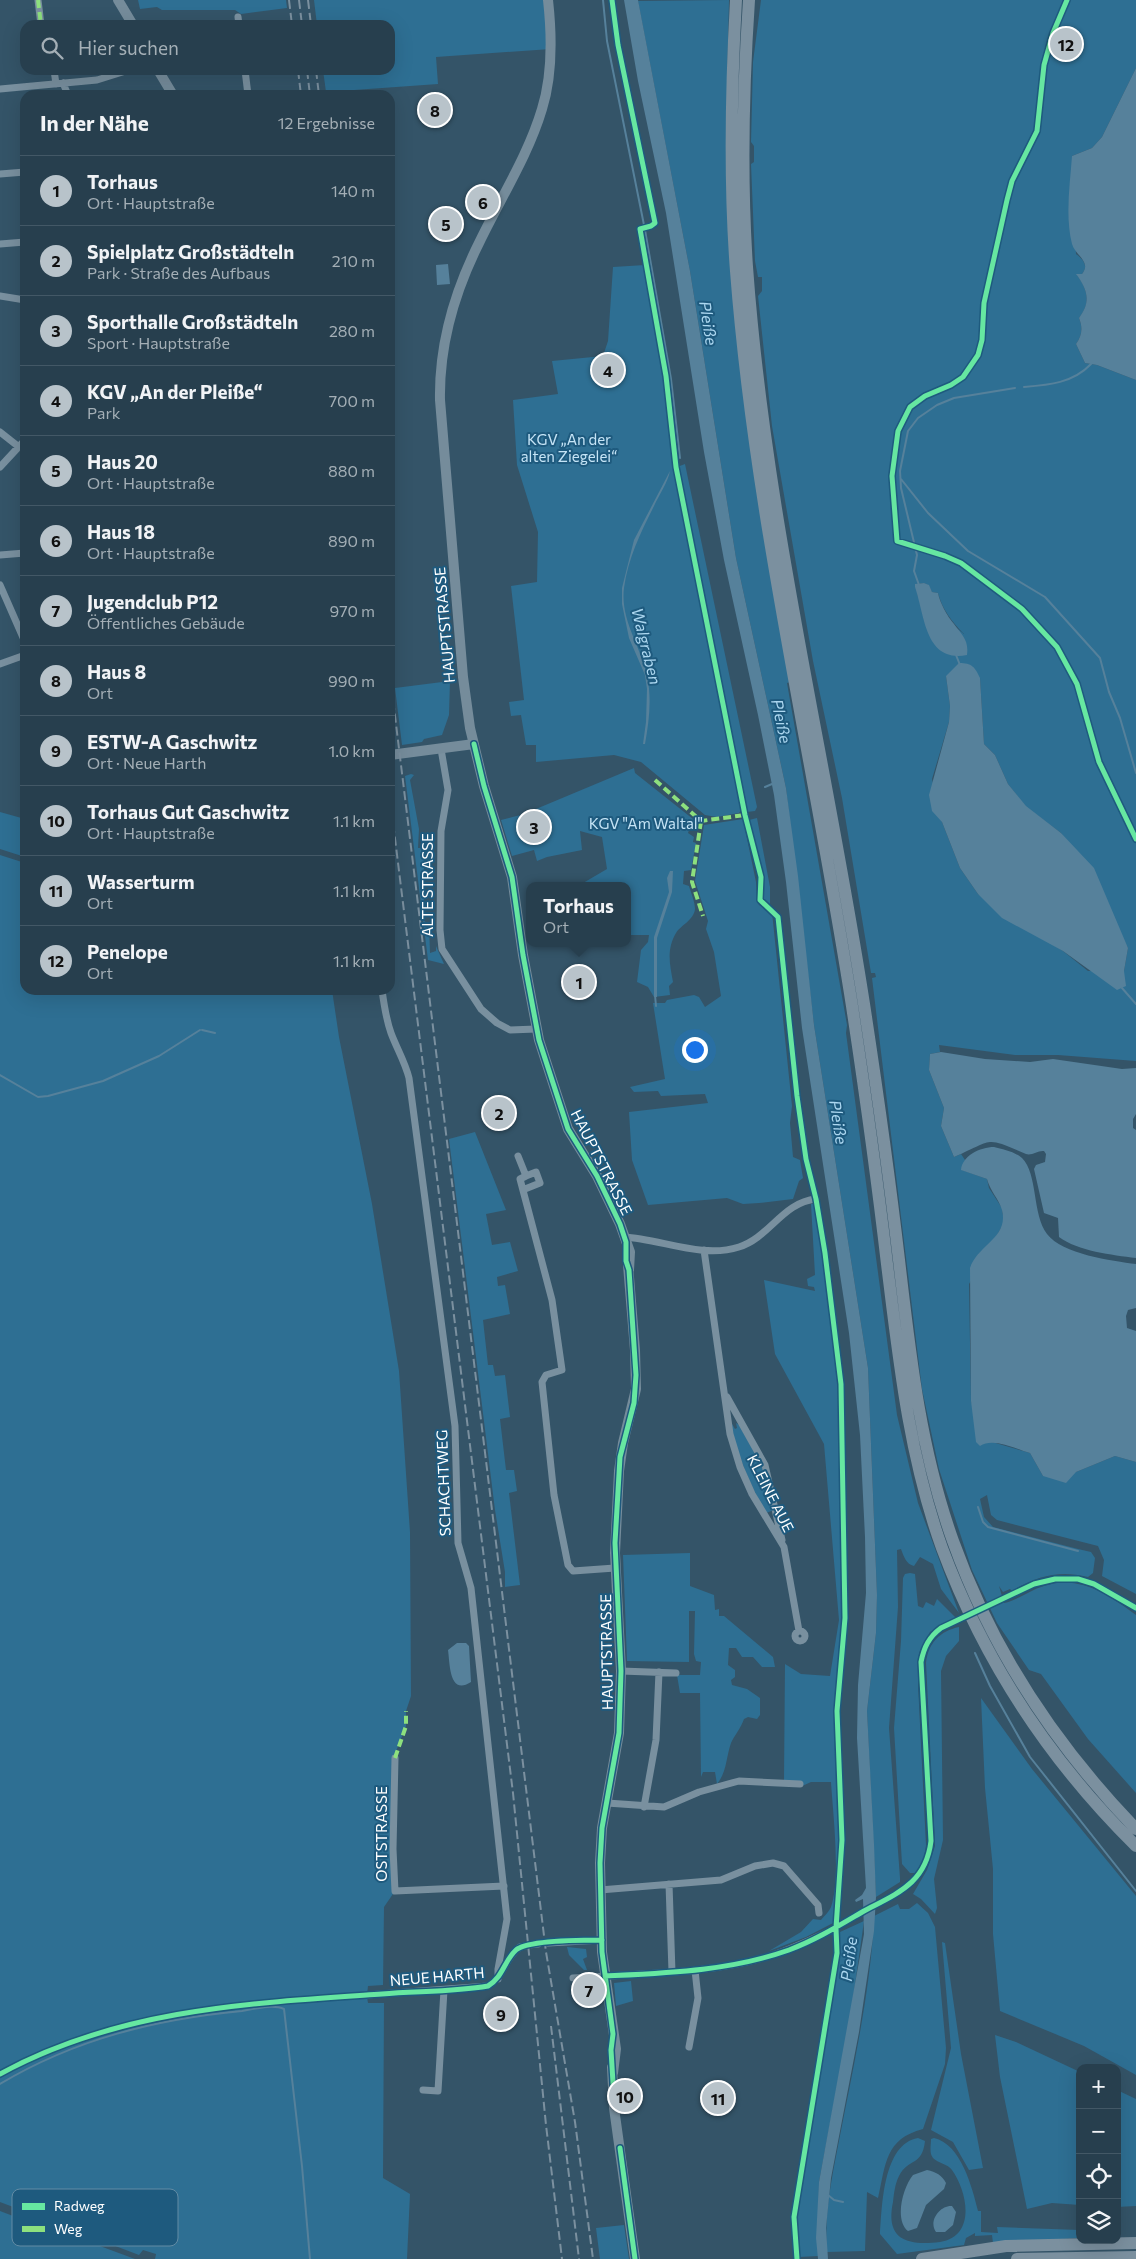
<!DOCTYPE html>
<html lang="de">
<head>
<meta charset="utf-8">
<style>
	:root { --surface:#273f4e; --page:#334a58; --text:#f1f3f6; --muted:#a4afb6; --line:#435866; --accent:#b8c3ca }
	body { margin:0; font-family:Commissioner,sans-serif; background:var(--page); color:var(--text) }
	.controls { position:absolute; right:15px; bottom:15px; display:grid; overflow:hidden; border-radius:10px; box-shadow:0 5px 20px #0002 }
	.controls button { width:45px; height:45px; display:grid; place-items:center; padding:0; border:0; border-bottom:1px solid var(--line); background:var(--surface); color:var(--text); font:25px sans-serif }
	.you { position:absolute; left:694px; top:1049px; width:18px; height:18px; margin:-12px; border:4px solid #fff; border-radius:50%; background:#1a73e8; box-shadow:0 0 0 8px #1a73e833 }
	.badge { display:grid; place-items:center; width:32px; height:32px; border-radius:50%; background:var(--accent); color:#111; font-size:16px; font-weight:700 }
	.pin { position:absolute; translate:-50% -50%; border:2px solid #fff; box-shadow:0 1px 5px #0006 }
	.popup { position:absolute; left:526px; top:882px; width:105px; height:65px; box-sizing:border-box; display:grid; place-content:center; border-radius:10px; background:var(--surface); filter:drop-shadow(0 1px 4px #0005); font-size:16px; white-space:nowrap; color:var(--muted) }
	.popup b { font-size:19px; color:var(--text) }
	.popup::after { content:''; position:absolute; left:50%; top:100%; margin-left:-10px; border:10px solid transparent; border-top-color:var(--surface) }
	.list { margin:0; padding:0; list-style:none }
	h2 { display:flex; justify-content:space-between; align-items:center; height:65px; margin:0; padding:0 20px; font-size:21px }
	h2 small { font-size:16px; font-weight:400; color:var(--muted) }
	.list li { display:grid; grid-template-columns:32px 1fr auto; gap:15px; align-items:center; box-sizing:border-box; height:70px; padding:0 20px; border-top:1px solid var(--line) }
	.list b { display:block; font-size:19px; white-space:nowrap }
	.list p { margin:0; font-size:16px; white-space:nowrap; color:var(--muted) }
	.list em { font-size:16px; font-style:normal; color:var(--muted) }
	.icon { flex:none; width:28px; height:28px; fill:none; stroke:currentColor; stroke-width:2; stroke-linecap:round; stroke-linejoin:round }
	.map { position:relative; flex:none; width:1136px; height:2259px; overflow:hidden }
	.search { position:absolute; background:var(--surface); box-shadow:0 5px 20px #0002; left:20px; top:20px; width:375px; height:55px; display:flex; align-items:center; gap:12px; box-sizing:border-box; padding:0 18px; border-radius:15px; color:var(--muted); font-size:19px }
	.panel { position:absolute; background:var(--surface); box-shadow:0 5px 20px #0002; left:20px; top:90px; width:375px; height:905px; border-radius:15px }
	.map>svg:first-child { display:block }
</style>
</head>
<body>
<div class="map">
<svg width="1136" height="2259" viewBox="0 0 1136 2259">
	<rect width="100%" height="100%" fill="#345468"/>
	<!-- green -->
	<path fill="#2e6f93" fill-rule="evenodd" d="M138,0H286L287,8L241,14L235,10H162L157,7L140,9Z
		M314,0H548L551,49L436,57L438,84L326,92L323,70H390V25H317Z
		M729,0L727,85L790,682L787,683L847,1025L846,1033L897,1415L918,1503L959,1613L941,1589L933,1564L920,1557L914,1566C906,1564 904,1557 901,1549L897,1550L898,1607L889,1728L900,1878V1882L876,1897L867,1711L876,1633L877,1595L868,1368L814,1025L786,788L736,558L690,271L638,1Z
		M761,0H1136V68L1102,137L1092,148L1072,156L1076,254C1083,259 1089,266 1082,274L1077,275C1088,290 1091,303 1079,318C1083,328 1082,335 1076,344L1085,363L1097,365L1136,380V1061L1058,1055H1015L939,1045L940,1052L930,1054L929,1070L944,1108L941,1126L954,1157L961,1154L965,1160L962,1170L987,1179L989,1188L1002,1208L1004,1223L969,1284L971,1401L985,1442H992L1030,1453L1043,1476L1076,1472L1115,1456L1136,1462V1594L1102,1576L1104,1560L1098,1546L997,1520L991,1515L987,1495L980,1499L984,1517L993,1527L1078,1549L1091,1552L1095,1558L1093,1573L1088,1577C1058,1570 1038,1576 1012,1591L1010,1589L1003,1592L999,1586L1004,1603C1018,1600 1030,1590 1044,1586C1079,1574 1109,1595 1136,1615V1793L1088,1739L1041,1674L1029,1670L997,1623L972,1570L939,1469L922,1389L872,978L876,977L875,973H871L842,798L813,661L772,426L758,296L762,291V277H758L755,261L751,164L754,162V146L751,142L753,62ZM1056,26L1075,33L1068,51L1049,46ZM924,583L928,585L932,592L938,593C942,609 952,622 964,634L918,597L916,584ZM946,676L980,678L984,744L995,755L1008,784L1026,807L1061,833L1128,948L1124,971H1088L1063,951L978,894L960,868L942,822L932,779L949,722L950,706Z
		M645,265L665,379L675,467L742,809L739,813L717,817L705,815L641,762L614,755L536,762V745H526L521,715L511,716L509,702L524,700L511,586L537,582L538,532L517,465L513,400L558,394L552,361L603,356L608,341L613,267Z
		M685,464L757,807L755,811L747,812L677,467Z
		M450,681L449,715L442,735L424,739L422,742L402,745L395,688Z
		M634,768L635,773L693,819L688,833L694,837L693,842L696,843L691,870L684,871L683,884L689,886C691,893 695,902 695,909C694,920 681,925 676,933C666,950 670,965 673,982L669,986L670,995L654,997L648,987L637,982L641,950L648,942L649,935H628V886H578L607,869L602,837L580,831L582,850L547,857L537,861L534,850L512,856L501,820L524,814Z
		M411,774L414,775L410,780L419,829L418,848H423L421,853L428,868H424V921L429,924L430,953L436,951V946L444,964L428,960L405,776Z
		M0,812L25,819V857L0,849Z
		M757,818L770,887V907L762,900V877L749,820Z
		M743,819L756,882L757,900L759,905L772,912L792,1106L790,1123L793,1157L800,1160L803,1178L799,1181L793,1199L759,1203L743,1204L727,1198L648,1205L632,1160L629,1112L708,1103L705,1094L661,1096L658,1091L634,1092L630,1087L665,1079L653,1003H665L667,1000L694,995L699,997L705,1007L721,996L714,952L706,929L708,921L695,881L704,825Z
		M0,855L25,863V990H332L339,1037L372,1204L399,1371L410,1532L411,1696L406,1711V1726L395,1754L393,1849L395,1891L384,1907L383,1985L368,1986L367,1995C241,2003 113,2012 0,2074Z
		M475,1132L506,1210L486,1214L492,1245L510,1242L518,1271L497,1277L498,1286L505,1285L510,1314L483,1320L488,1365H493L495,1376L505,1375L510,1417L500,1419L506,1470H514L517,1491L509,1493L520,1585L505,1587V1572L495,1510L449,1139Z
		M811,1204H815L840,1384L845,1618L836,1701L841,1840L835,1922L806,1937L769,1951L801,1932L813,1919L821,1920C824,1916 829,1912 831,1907C841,1879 833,1814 831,1782H811L800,1787L784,1781L785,1664L801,1674L830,1676L839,1620L824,1444L775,1354L764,1280L815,1291L814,1287L808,1286L807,1279L815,1275Z
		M736,1423L739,1425L762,1466L774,1510L766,1513C750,1485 738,1457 731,1426L732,1424L735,1429L737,1428Z
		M690,1553V1586L714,1595L715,1610L719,1609V1616H724L773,1657L775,1667H762L753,1657H742L736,1648H729L728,1665L735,1670V1677L731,1680L732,1685L747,1689L760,1698V1715L757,1719L748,1717L744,1719C741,1728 734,1736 731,1743C726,1757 727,1772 717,1784L715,1772H703L701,1777L700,1693H680L677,1675H700L701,1662L696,1661L694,1654L695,1611H689V1662L627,1661L623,1555Z
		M910,1573L915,1574L918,1606L923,1608L926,1602L934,1606L937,1599L956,1618L930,1632L919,1653L918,1684L926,1845C925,1856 922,1865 915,1873H910L902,1864L894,1728L901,1641L903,1578L905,1574Z
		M959,1627V1641L946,1656L941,1671L943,1840L934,1879L937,1908L935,1914L921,1899L913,1894L927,1870L935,1846L926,1663C928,1643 940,1631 959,1627Z
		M981,1698L1032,1769L1136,1896V2075L1084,2046L1000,2011L993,1934V1869L985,1788Z
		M917,1903L928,1913L935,1927L946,2048L945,2064L923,2129C885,2139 886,2163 878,2198L867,2192L865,2251L827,2252C824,2216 831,2182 838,2146C852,2073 871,1991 874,1916L898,1904L900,1909H909Z
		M864,1921L851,2013L819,2182L818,2256L799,2257L797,2217L840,1954V1932Z
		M942,1942L945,1943L961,2054L983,2168L969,2170L953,2142L931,2130L951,2048Z
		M567,1947L586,1949L587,1957L583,1959L587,1970H584L569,1955Z
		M631,1981L633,2001L616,2006L614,1983Z
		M367,1997L368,2003H384L383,2178L410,2194L407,2259H155L156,2254L143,2250L139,2255L0,2202V2078C110,2013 242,2004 367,1997Z
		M995,2035L1016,2042L1080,2072V2205L1052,2203L1027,2209L1000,2077Z
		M1117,2090L1136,2099V2206L1117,2207Z
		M918,2138L925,2141C922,2167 909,2157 899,2176C895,2184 894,2193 893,2202C885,2240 907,2246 940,2242C976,2236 968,2193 952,2170C948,2164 938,2163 933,2158C929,2153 931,2145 931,2139L934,2138C961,2144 972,2187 978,2211H981V2232L998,2233L997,2227L1080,2230V2238L993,2243L992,2235L975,2236V2233L966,2238L964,2245L897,2254L880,2234C882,2206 883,2144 918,2138Z
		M0,2211L55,2232H62L135,2259H0Z
		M624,2225L629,2259H600L596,2228Z"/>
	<!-- water -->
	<path fill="#56819b" d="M624,0H638L690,271L736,558L786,788L798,876L814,1025L868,1368L877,1595L876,1633L867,1711L874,1844L876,1897L874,1931L859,2032L831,2178L826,2228L828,2259H818L816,2238L819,2182L864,1934L863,1899L856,1902L855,1900L862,1895L866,1888L857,1738L858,1685L866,1593L865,1537L860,1435L849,1333L802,1028L786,882L774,795L758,715L724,560L704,452L666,213L638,81Z
		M1136,68V380L1097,365L1085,363L1076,344C1082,335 1083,328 1079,318C1091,302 1088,290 1076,274H1082C1092,262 1075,255 1072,244C1065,216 1070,184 1072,156L1092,148L1102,137Z
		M448,264L450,284L437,285L436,265Z
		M670,471C668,482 659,495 654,506C641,532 628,558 624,588C620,621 641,646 647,676C652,698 649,722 645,744H643L646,722L647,689L645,675L629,638L622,604V588L634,540Z
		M924,583L929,585L932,592L938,593C940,603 947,616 954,624C962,635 969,640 967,655C925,663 925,616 915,587V584Z
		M959,663C972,663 975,667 980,678L984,744L995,755L1008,784L1026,806L1061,833L1094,868L1128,948L1124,971L1126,986L1117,990L1063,951L1002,918L978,894L960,868L942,822L932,811L929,795L949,722L950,706L946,676Z
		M670,871H673L672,892L657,938V997H654V937L669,892L667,878Z
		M941,1052L985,1059L1030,1062L1053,1059L1122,1069L1136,1068V1114L1133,1119V1128L1136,1130V1258C1112,1255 1078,1251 1059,1237L1058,1218L1044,1213L1034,1169L1036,1165L1045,1162L1046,1154L1044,1151C1038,1150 1032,1156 1026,1154C984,1136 995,1139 954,1157L941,1126L944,1108L929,1070L930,1054Z
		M994,1147C1003,1149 1015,1152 1022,1158C1038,1174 1032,1214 1047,1234C1062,1254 1112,1261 1136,1264V1308L1128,1310L1126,1316L1127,1328L1136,1331V1462L1115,1456L1076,1472L1066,1483L1043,1476L1030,1453C1016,1449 993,1437 980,1446L976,1442L971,1401L970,1268C977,1245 1009,1238 1002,1210C999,1199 990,1191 987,1179L961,1170C962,1156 980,1147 994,1147Z
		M457,1643H466L469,1646L471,1682C449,1696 450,1664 448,1650Z
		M927,2170C936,2172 942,2175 946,2183L944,2189L926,2205L917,2228L908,2231C894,2220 903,2187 913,2175Z
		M952,2206L956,2212L953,2225L945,2232H936C928,2221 940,2205 952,2206Z"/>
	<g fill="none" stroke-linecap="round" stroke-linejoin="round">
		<!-- stream -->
		<path stroke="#56819b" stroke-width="2" d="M603,0L607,41L644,225
			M645,230L671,379L680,458
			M1024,387C1049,385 1073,383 1091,364
			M901,479L928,513L968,551L1045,597L1100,658L1109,692L1120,718L1136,773
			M919,585L914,571L917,555L901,488L900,471L908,431L918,418L937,405L954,398L1015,388
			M956,655L960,665
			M765,787L772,784
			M1122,988L1136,1004
			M655,995L656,1006
			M202,1030L215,1033
			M0,1075L38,1097L48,1096L103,1081L159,1056L200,1030
			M978,1507L983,1522L988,1527L1078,1551
			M975,1653L990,1686L1030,1757L1136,1891
			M0,2084C75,2039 157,2019 242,2011C254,2009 273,2004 284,2009L302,2166L310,2259
			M828,2195L834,2200L843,2202"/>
		<!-- street-tunnel -->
		<path stroke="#526e7f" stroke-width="7" stroke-dasharray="7 3.5" stroke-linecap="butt" d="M520,1947L536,1944"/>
		<!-- street -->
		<path stroke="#79909f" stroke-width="7" d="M38,0L41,25
			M238,17L239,25
			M54,70L56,84
			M245,70L248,95
			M63,83L68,95
			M0,89L97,80L129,70
			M0,174L25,172
			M0,244L25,242
			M0,296L25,300
			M0,432L19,447
			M0,467L25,440
			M0,555L25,553
			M0,585L25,642
			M0,664L25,655
			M441,749L448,790L441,831L440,930L442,949L481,1009L497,1023L510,1030L536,1029
			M382,990C384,1005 386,1019 391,1033C397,1049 405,1062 409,1078L455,1426L458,1543L471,1588L507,1919L498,1969V1979
			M518,1156L526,1176L520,1179L552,1300L562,1370L546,1375L542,1382L554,1495L568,1565L573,1571L615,1568
			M525,1189L540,1183L536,1172L526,1176
			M624,1237C661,1239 702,1259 739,1247C769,1238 783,1202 816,1199
			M704,1250L730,1434L740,1467L752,1494L784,1547L799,1631
			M727,1397L765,1465L782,1540
			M795 1636a5 5 0 1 1 10 0a5 5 0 1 1-10 0Z
			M621,1671L676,1673
			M395,1758L393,1849L395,1891L504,1886
			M607,1803L664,1807L699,1792L739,1781L800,1784
			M644,1807L656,1740L659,1672
			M669,1884L672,1972
			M600,1890L721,1880L755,1866L773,1863L784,1866L818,1905L819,1913
			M548,1943L602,1940
			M536,1944H538
			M573,1978C640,1973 709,1975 773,1955C795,1948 815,1938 836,1928
			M367,1995L488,1986C504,1977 505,1957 520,1947
			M689,2047L698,1998L695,1970
			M423,2090L438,2091L444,1990"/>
		<!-- secondary -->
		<path stroke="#758c9b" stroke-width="10" d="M118,0L133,25
			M548,0C552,36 553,74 542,109C528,156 500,199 479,243C455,291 439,346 440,400L463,677L470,728L484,786L512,877L523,955L539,1040L568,1129L597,1176L620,1224L630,1252L629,1270
			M158,70L173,95
			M390,755L474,744
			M612,2067L614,2108L635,2259
			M613,2073L616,2049L602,1952L600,1863L602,1828L619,1733L621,1671L615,1553L619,1471L623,1443L636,1389L635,1350L628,1265"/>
		<!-- highway -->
		<path stroke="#7b909f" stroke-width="12" d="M736,0C731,90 729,180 736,271C755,518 814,761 852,1006C865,1092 877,1178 887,1264C899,1361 909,1456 942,1548C984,1661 1050,1761 1136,1846
			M749,0C743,89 741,178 747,267C765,516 826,758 864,1004C877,1089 889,1174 899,1260C910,1355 920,1449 953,1541C992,1650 1056,1746 1136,1829
			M922,2259L1006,2246L1136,2243
			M1017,2259L1136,2257"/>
		<!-- rail -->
		<path stroke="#7b909f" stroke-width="2" stroke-dasharray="9 4" stroke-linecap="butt" d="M289,0L292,25
			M299,0L302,25
			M308,0L311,25
			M298,70L301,95
			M307,70L310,95
			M316,70L319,95
			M390,675L546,1952L575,2122L593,2259
			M390,798L513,1793L546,2125L562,2259
			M551,2026L579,2259"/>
		<!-- quiet -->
		<path stroke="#8de07e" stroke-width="4" stroke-dasharray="8 4" stroke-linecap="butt" d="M38,0L41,25
			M655,780L701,821L745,815
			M701,821L692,882L703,916
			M395,1758L406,1726V1711"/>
		<!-- cycleway casing -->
		<g stroke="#1e5a7e" stroke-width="8">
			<path id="cycleway" d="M612,0L618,45L655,223L651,226L640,229L666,376L676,467L745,815L761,877L760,900L778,917L797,1096L806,1159L816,1199L825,1253L841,1384L845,1618L837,1711L842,1840L836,1928L837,1953L794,2217L797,2259
				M1067,0L1053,33L1044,65L1037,131L1012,181L1007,200L984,303L982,340L978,355L963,377L951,385L925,396L910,407L898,431L892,476L897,541L945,556L961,563L1022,609L1057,647L1077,684L1099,762L1136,839
				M474,744L484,786L512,877L523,955L539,1040L568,1129L597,1176L620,1224L626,1242V1261L629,1270L636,1375L634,1403L620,1457L615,1543L621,1671L619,1733L602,1828L600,1863L602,1952L613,2034L611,2050L614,2099
				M605,1976C667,1973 730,1971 789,1950C816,1940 840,1925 864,1911C898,1893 926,1883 931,1841L921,1662C924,1647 929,1637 941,1628L1034,1584L1055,1579H1078L1094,1584L1136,1608
				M0,2074C119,2009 250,2003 382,1994C417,1991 454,1992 488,1986C503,1977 504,1961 516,1950C527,1940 586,1940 602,1940
				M620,2148L635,2259"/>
		</g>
		<!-- cycleway -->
		<use href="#cycleway" stroke="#66e7a1" stroke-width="5"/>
	</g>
	<g text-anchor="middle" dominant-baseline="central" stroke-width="4" stroke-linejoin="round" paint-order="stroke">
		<!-- park labels -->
		<g font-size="15" fill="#c5e4f6" stroke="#1e5a7e">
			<text x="569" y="439">KGV „An der<tspan x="569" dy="17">alten Ziegelei“</tspan></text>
			<text x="646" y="823">KGV "Am Waltal"</text>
		</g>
		<!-- street labels -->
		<g font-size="15" fill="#fff" stroke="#1e5a7e">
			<text transform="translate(444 625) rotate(-95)">HAUPTSTRASSE</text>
			<text transform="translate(427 885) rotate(-90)">ALTE STRASSE</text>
			<text transform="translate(602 1162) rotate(63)">HAUPTSTRASSE</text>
			<text transform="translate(443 1483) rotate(-92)">SCHACHTWEG</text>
			<text transform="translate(771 1493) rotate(63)">KLEINE AUE</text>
			<text transform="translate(606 1652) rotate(-91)">HAUPTSTRASSE</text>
			<text transform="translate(381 1834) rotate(-90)">OSTSTRASSE</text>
			<text transform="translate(437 1976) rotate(-5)">NEUE HARTH</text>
		</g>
		<!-- water labels -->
		<g font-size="16" font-style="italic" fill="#acd7f0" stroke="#1e5a7e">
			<text transform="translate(709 323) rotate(81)">Pleiße</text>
			<text transform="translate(647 646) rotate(76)">Walgraben</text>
			<text transform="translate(782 721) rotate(78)">Pleiße</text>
			<text transform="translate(839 1122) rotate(81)">Pleiße</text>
			<text transform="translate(848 1959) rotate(-83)">Pleiße</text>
		</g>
	</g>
	<!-- legend -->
	<rect x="12" y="2189" width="166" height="57" rx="8" fill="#1e5a7e" stroke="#628ca5" stroke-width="1"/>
	<rect x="22" y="2203" width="23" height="7" fill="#66e7a1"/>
	<rect x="22" y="2226" width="23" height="6" fill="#8de07e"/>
	<g font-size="14" fill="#fff">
		<text x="54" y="2211">Radweg</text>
		<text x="54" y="2234">Weg</text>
	</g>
</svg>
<div class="controls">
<button>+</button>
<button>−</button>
<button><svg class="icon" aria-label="locate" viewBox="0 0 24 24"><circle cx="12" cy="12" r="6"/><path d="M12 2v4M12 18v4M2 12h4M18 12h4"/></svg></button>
<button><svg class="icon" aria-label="layers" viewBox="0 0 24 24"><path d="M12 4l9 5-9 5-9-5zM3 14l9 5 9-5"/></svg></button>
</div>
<div class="you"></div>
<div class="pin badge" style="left:579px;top:982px">1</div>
<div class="popup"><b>Torhaus</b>Ort</div>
<div class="pin badge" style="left:499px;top:1113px">2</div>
<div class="pin badge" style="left:534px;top:827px">3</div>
<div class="pin badge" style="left:608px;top:370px">4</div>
<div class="pin badge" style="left:446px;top:224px">5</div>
<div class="pin badge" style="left:483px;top:202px">6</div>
<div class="pin badge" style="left:589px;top:1990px">7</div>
<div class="pin badge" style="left:435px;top:110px">8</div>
<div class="pin badge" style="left:501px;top:2014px">9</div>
<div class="pin badge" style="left:625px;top:2096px">10</div>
<div class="pin badge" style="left:718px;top:2098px">11</div>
<div class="pin badge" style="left:1066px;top:44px">12</div>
<div class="search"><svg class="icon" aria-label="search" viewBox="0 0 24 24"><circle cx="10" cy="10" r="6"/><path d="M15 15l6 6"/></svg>Hier suchen</div>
<section class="panel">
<h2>In der Nähe<small>12 Ergebnisse</small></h2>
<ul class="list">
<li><span class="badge">1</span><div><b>Torhaus</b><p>Ort · Hauptstraße</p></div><em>140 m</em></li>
<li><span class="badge">2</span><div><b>Spielplatz Großstädteln</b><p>Park · Straße des Aufbaus</p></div><em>210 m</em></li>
<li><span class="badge">3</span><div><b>Sporthalle Großstädteln</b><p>Sport · Hauptstraße</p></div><em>280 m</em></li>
<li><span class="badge">4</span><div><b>KGV „An der Pleiße“</b><p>Park</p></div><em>700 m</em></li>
<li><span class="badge">5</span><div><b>Haus 20</b><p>Ort · Hauptstraße</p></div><em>880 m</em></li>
<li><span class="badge">6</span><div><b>Haus 18</b><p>Ort · Hauptstraße</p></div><em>890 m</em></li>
<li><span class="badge">7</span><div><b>Jugendclub P12</b><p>Öffentliches Gebäude</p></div><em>970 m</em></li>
<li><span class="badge">8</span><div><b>Haus 8</b><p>Ort</p></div><em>990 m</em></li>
<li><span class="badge">9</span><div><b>ESTW-A Gaschwitz</b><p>Ort · Neue Harth</p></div><em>1.0 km</em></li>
<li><span class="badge">10</span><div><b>Torhaus Gut Gaschwitz</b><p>Ort · Hauptstraße</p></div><em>1.1 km</em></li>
<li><span class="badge">11</span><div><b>Wasserturm</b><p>Ort</p></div><em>1.1 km</em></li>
<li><span class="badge">12</span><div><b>Penelope</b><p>Ort</p></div><em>1.1 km</em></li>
</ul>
</section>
</div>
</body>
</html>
